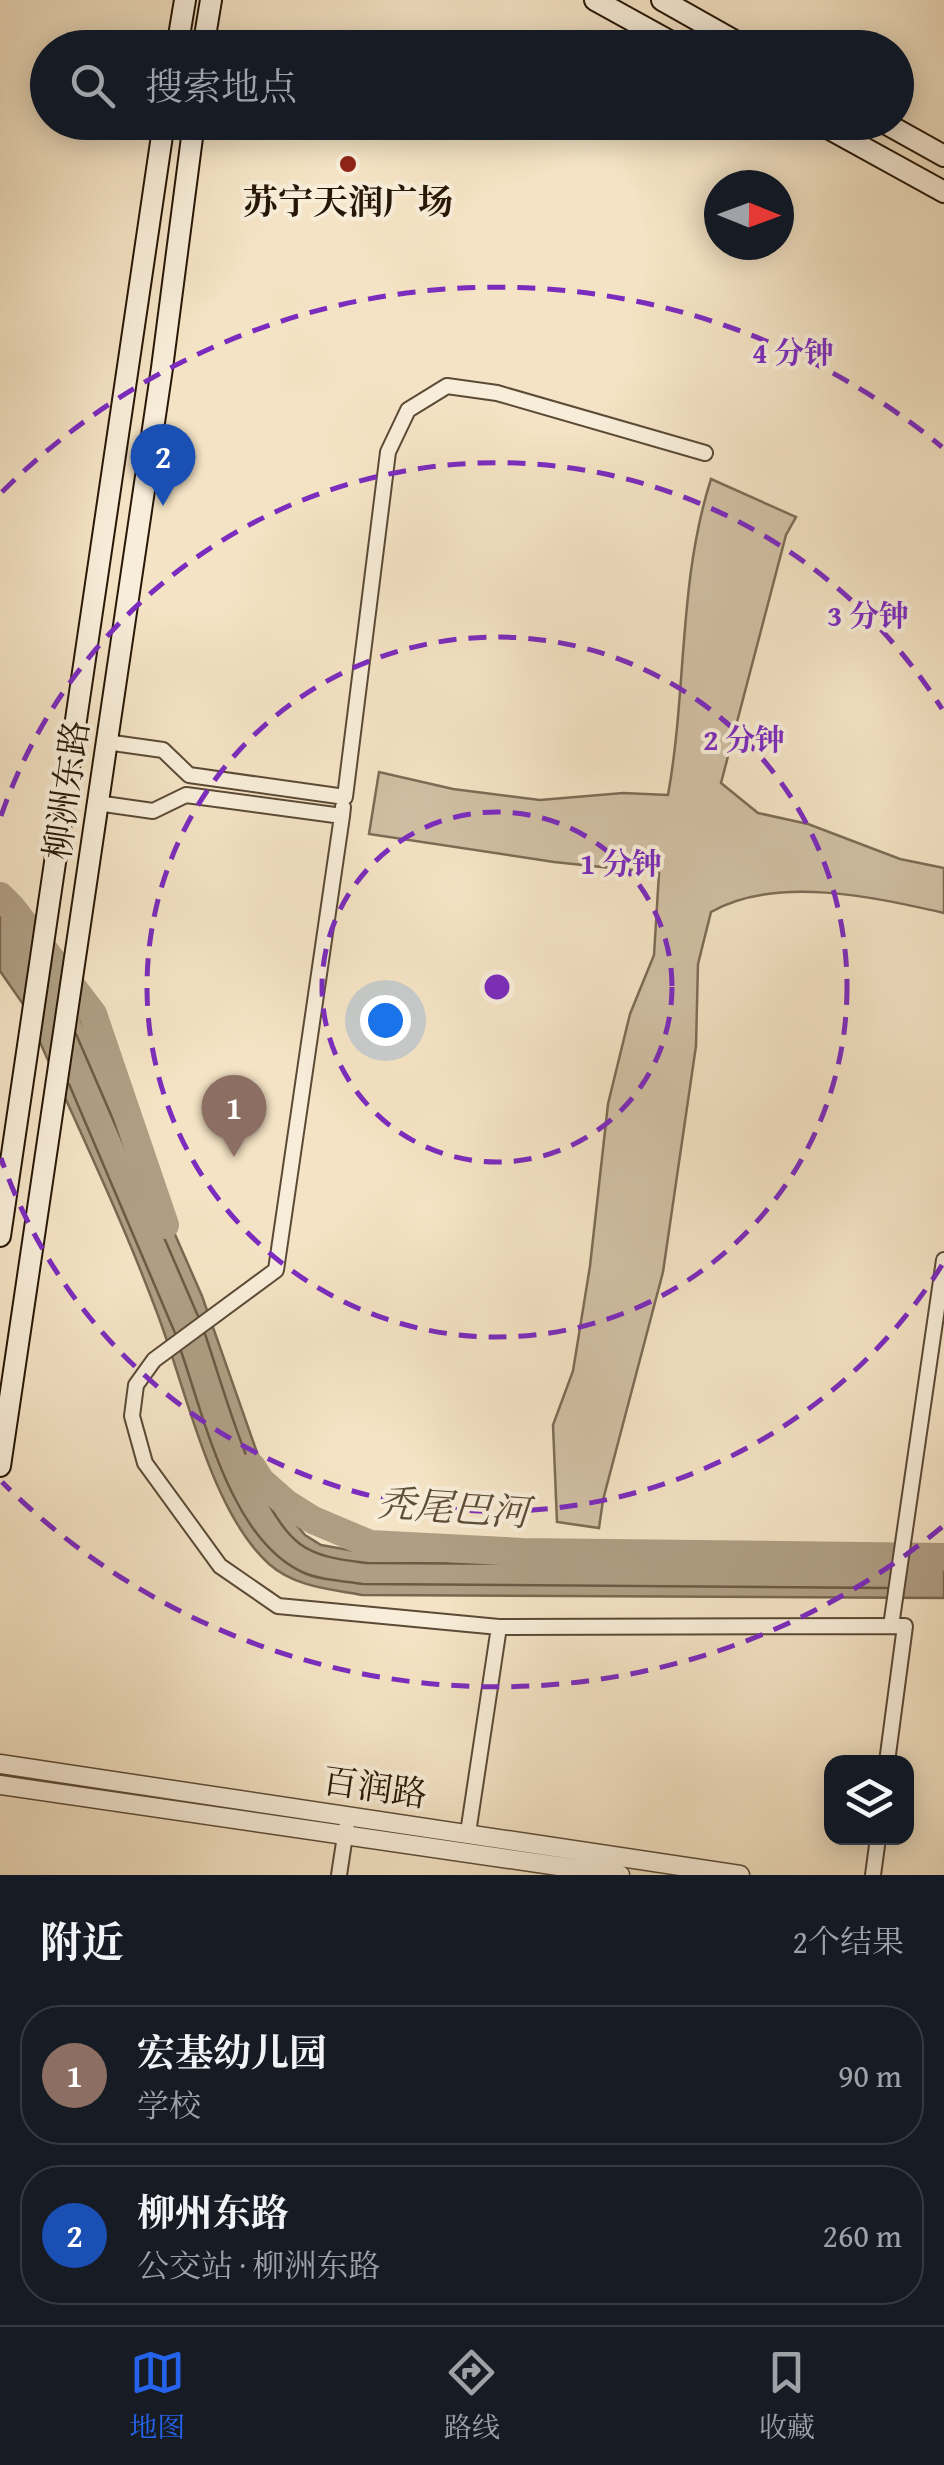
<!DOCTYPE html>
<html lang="zh">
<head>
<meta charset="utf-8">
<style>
	:root { --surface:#171b24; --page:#242831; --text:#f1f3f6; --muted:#9ea1a6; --line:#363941; --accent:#2563eb }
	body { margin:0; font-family:"Gentium Book Plus","Noto Serif SC",serif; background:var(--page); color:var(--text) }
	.controls { position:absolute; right:30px; bottom:30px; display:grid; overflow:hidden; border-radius:20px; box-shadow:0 5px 25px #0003 }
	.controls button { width:90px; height:90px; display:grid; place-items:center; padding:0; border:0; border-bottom:2px solid var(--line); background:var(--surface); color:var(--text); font:50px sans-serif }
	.compass { position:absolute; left:704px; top:170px; width:90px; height:90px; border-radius:50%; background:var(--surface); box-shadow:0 5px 25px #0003; rotate:91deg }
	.you { position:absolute; left:385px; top:1020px; width:35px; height:35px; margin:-25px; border:8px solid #fff; border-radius:50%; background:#1a73e8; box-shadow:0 0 0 15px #1a73e833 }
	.badge { display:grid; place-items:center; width:65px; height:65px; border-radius:50%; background:var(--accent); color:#fff; font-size:32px; font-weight:700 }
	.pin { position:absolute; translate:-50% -82px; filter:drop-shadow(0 2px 5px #0008) }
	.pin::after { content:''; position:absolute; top:52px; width:35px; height:30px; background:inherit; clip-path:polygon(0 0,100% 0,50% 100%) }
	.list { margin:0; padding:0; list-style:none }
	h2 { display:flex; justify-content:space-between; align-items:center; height:130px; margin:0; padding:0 40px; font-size:42px }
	h2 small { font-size:32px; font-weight:400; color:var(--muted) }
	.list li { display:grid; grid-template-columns:65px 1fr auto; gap:30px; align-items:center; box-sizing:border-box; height:140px; margin:0 20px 20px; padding:0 20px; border:2px solid var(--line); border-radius:40px }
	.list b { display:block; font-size:38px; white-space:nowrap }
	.list p { margin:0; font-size:32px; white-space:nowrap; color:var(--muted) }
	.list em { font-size:32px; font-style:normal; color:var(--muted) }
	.icon { flex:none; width:55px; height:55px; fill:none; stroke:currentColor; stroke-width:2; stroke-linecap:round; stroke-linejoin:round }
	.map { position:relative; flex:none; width:944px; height:1875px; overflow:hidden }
	.search { position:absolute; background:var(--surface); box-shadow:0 5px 25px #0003; left:30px; right:30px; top:30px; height:110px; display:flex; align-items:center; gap:25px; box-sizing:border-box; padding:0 35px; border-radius:55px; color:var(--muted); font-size:38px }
	.sheet { height:450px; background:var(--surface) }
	nav { display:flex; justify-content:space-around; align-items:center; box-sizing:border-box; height:140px; border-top:2px solid var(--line); background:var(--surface); font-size:28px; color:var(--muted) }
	nav a { display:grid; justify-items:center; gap:5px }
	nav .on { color:var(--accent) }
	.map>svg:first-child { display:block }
</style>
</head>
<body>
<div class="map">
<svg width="944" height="1875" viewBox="0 0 944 1875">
	<rect width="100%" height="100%" fill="#f4e3c4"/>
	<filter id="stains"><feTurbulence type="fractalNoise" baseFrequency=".002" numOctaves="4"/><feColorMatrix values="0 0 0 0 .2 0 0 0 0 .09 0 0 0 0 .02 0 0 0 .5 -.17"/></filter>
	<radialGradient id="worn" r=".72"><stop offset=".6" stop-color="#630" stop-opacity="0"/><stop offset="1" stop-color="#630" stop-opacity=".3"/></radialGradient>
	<!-- green -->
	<path fill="#d1c0a4" stroke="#7c6c55" stroke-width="2.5" d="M711,479L796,517L786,535L721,783L758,813L808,824L900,859L944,868V913C874,897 776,875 711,912L698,964L696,1046L663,1272L603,1500L599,1528L557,1522L553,1425L573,1371L590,1266L608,1104L630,1014L654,955L659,873L554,862L369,834L379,772L453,789L540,800L623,793L668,795C687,690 678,582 711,479Z"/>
	<!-- water -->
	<path fill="#af9e83" stroke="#796851" stroke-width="2.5" d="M0,899L13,909L66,986L202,1296L261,1464L286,1512L305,1535L321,1545L366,1553L944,1557V1598L362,1595C330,1589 295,1587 269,1564C210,1511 185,1384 156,1310C117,1206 67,1105 23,1004L0,971Z"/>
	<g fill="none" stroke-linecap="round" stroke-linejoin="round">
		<!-- shore -->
		<path stroke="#6c5a44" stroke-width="2.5" d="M76,1034L198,1316
			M69,1084L175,1333
			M205,1334C224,1389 255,1510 300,1544C319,1558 344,1560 367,1563L890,1566
			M181,1351C205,1420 231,1539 302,1572C319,1580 344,1581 363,1584L887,1588"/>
		<!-- river -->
		<path stroke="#af9e83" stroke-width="28" d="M0,896L12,908L93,1014L165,1225
			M252,1467L261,1481L286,1503L313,1520L370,1544L522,1552L944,1557"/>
		<!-- minor casing -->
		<g stroke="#5b4a36" stroke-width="18">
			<path id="minor" d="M106,742L163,750L189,775L345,797L388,452L408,410L447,386L497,393L705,453
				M97,803L153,811L186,795L342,816L343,807
				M342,816L276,1270L154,1360L136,1385L132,1416L145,1463L220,1566L278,1606L499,1627L468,1833
				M891,1626L944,1260
				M499,1627L905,1626L887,1762
				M339,1875L348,1816
				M873,1875L878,1838"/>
		</g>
		<!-- tertiary casing -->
		<g stroke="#5b4a36" stroke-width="21">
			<path id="tertiary" d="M0,1764L740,1875
				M0,1785L620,1875"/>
		</g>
		<!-- secondary casing -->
		<g stroke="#281706" stroke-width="24">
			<path id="secondary" d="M595,0L682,48
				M662,0L747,48
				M177,48L185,0
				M203,48L211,0
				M817,122L944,192
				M883,122L944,156
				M0,1236L164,122
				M0,1466L162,368L194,122"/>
		</g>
		<!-- minor -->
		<use href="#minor" stroke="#f8edd9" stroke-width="14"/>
		<!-- tertiary -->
		<use href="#tertiary" stroke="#f8edd9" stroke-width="18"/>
		<!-- secondary -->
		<use href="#secondary" stroke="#f8edd9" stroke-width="20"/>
	</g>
	<!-- distance rings -->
	<g fill="none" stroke="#7b2cbf" stroke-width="5" stroke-dasharray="18 12">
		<circle cx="497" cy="987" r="175"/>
		<circle cx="497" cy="987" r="350"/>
		<path d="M942 1265A525 525 0 0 1 1 1158M1 816A525 525 0 0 1 942 709"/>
		<path d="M942 1527A700 700 0 0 1 2 1482M2 492A700 700 0 0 1 942 447"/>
	</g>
	<!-- markers -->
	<circle fill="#8f2418" stroke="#f8edd9" stroke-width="4" cx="348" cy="164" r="10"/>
	<g text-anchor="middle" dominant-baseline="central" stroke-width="8" stroke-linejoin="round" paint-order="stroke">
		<!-- poi labels -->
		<g font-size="35" font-weight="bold" fill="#281706" stroke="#f8edd9">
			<text x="348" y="201">苏宁天润广场</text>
		</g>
		<!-- street labels -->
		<g font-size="35" fill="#281706" stroke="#f8edd9">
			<text transform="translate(66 790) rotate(-82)">柳洲东路</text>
			<text transform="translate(375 1787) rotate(8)">百润路</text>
		</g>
		<!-- water labels -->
		<g font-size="38" font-style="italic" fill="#5e4d38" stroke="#f8edd9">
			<text transform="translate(453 1507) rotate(4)">秃尾巴河</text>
		</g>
	</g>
	<circle cx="497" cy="987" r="15" fill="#7b2cbf" stroke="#f8edd9" stroke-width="5"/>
	<g font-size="30" text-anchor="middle" font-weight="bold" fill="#7b2cbf" stroke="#f8edd9" stroke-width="8" stroke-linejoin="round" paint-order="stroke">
		<text x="793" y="363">4 分钟</text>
		<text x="868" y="626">3 分钟</text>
		<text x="744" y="750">2 分钟</text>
		<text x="621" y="874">1 分钟</text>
	</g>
	<rect width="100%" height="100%" filter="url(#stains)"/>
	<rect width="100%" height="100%" fill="url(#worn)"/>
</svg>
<div class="controls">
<button><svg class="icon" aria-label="layers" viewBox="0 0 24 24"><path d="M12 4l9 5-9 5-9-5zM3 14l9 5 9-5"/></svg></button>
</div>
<svg class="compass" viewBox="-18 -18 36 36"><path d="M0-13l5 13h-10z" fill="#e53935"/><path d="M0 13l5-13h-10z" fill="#9ea1a6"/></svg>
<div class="you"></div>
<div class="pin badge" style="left:234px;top:1157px;background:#8d6e63">1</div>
<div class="pin badge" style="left:163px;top:506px;background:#1a4fb4">2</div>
<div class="search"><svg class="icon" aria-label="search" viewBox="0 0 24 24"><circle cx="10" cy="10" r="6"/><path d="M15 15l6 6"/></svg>搜索地点</div>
</div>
<section class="sheet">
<h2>附近<small>2个结果</small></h2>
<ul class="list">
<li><span class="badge" style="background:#8d6e63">1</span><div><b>宏基幼儿园</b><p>学校</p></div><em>90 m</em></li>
<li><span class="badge" style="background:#1a4fb4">2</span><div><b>柳州东路</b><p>公交站 · 柳洲东路</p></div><em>260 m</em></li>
</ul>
</section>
<nav>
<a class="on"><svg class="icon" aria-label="map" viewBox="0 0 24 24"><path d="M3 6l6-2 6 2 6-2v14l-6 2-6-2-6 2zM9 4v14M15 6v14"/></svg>地图</a>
<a><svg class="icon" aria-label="directions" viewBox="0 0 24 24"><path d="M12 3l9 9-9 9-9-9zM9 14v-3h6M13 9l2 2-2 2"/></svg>路线</a>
<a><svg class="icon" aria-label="saved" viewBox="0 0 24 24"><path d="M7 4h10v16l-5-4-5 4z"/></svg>收藏</a>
</nav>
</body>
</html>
